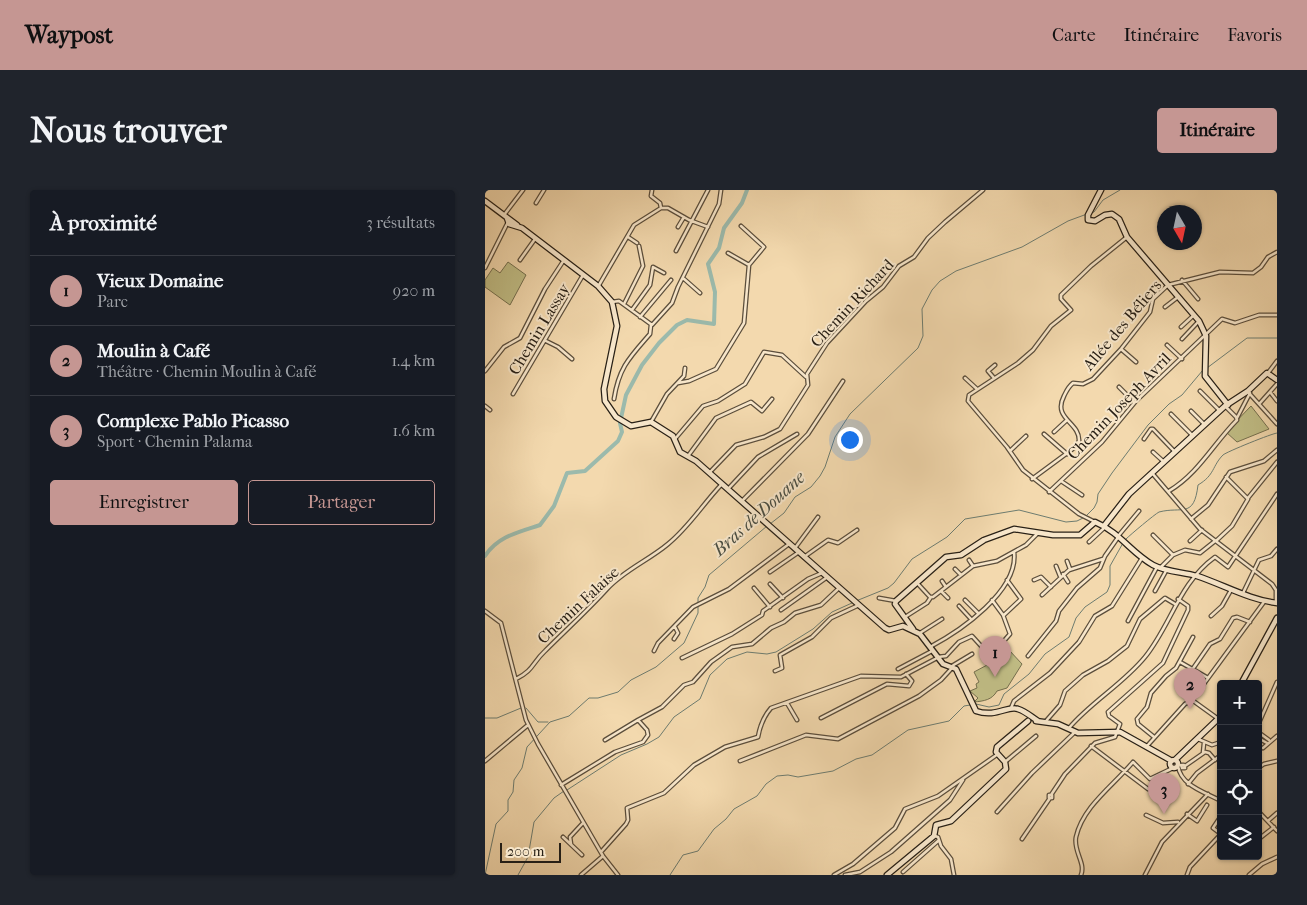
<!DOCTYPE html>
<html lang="fr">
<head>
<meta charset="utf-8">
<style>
	:root { --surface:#171b24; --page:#20242c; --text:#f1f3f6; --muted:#9ea1a6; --line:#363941; --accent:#c59692 }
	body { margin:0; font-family:"IM FELL French Canon",serif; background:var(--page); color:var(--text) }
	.controls { position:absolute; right:15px; bottom:15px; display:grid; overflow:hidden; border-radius:5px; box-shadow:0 1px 4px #0004 }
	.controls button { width:45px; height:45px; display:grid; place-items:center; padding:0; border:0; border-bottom:1px solid var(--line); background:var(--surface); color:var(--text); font:25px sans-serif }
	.compass { position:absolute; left:672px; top:15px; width:45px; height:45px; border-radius:50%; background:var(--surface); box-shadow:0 1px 4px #0004; rotate:171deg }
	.scale { position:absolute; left:15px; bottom:12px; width:61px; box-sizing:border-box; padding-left:5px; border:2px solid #282016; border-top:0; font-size:14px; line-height:18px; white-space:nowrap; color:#282016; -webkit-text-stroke:4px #f7e6ca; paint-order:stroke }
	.you { position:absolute; left:364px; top:249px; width:18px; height:18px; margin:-12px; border:4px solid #fff; border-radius:50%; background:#1a73e8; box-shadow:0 0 0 8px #1a73e833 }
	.badge { display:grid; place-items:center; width:32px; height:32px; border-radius:50%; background:var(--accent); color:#111; font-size:16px; font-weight:700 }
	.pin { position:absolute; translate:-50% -41px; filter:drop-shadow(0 1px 2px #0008) }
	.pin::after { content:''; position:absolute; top:26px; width:18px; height:15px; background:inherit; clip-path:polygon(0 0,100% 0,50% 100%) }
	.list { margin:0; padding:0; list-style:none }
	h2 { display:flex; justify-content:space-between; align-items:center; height:65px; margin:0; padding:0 20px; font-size:21px }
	h2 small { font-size:16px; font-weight:400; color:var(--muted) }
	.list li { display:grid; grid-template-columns:32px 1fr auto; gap:15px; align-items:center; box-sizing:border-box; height:70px; padding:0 20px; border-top:1px solid var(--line) }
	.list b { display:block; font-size:19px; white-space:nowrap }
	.list p { margin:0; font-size:16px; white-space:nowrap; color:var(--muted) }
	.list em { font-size:16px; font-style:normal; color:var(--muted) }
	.actions { display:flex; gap:10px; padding:15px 20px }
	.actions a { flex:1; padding:11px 0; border:1px solid var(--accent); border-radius:5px; text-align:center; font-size:18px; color:var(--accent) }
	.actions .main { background:var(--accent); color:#111 }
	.icon { flex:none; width:28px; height:28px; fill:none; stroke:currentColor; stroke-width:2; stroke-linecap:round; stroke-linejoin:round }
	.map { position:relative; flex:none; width:792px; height:685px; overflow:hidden; border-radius:5px }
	header { display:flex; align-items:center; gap:30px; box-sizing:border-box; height:70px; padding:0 25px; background:var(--accent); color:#111 }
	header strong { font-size:24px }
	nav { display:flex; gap:28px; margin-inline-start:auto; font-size:18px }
	.intro { display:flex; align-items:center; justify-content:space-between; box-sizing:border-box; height:120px; padding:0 30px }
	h1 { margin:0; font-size:35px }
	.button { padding:12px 22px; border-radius:5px; background:var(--accent); color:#111; font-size:18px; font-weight:700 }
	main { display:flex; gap:30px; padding:0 30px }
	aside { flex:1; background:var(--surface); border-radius:5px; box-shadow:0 1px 4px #0004 }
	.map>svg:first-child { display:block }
</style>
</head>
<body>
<header>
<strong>Waypost</strong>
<nav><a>Carte</a><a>Itinéraire</a><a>Favoris</a></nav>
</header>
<div class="intro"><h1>Nous trouver</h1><a class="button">Itinéraire</a></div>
<main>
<aside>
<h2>À proximité<small>3 résultats</small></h2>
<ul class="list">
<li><span class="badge">1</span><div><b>Vieux Domaine</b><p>Parc</p></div><em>920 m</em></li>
<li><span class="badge">2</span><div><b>Moulin à Café</b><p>Théâtre · Chemin Moulin à Café</p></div><em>1.4 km</em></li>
<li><span class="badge">3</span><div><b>Complexe Pablo Picasso</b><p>Sport · Chemin Palama</p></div><em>1.6 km</em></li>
</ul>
<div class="actions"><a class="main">Enregistrer</a><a>Partager</a></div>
</aside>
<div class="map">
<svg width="792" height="685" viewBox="0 0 792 685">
	<rect width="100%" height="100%" fill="#f3d9ae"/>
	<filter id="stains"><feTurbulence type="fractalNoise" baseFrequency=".004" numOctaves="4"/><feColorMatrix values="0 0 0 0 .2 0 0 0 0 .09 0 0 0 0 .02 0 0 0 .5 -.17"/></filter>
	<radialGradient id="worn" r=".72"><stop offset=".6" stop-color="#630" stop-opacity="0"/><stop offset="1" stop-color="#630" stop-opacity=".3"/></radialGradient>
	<!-- green -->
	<path fill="#c1be86" stroke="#746f4e" d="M23,72L41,85L25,115L0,97V90L8,78L15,83Z
		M766,216L784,239L752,252L741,242Z
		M524,460L537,474L522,498L512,501C507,510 499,511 489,512L493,508L485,501L492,498L491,494L494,492L489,482L504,474V470Z"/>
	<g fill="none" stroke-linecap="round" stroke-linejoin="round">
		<!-- stream -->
		<path stroke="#6d7c70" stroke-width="1" d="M605,23L609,22L618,10L635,0
			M722,178L762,148H792
			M601,326L609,318L612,312L613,304L627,283L663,235L684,214L697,205L718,180
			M285,334L299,323L310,307L326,297L335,286L340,277L350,247L365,224L433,158L438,146L437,119L447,100L455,91L471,81L537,57L583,31L602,24
			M641,349C645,345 670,324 674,322C697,316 709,329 713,295C730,285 727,276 738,265C741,262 788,243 792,243
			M371,411L403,398L409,393L427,369L462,347L480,329L534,320L581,332L592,331L598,328
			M41,518L53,532H63
			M0,528H12L36,518
			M82,600L136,565L162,554L174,547L189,527L215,509L225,485L242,469L262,462L282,464L291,462L328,439L347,422L367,413
			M0,685L11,634L23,621V610L28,602L29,590L37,578L42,557L65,532L84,526L104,508H113L133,502L146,490L171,477L199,453L213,423V408L220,397L224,385L282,336
			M33,685L43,667L49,632L69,608L79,601
			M185,685L198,665L213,661L229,639L241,629L249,619L272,606L281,594L292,586L303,585L313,587L348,581L371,569L387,565L423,540L464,531L479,516L491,514L504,517L514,515L519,504L544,484L560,464L584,447L591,428L600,417L622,402L625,395V376L638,353"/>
		<!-- river -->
		<path stroke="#9bbaac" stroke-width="4" d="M0,366C13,346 34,342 55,335L69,316L82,283L100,281L133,251L137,242L135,233L141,205L157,175L174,153L192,135L202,130L229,134L230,102L223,74L234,58L239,38L257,13L262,0"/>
		<!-- street casing -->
		<g stroke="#5b4e3c" stroke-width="5">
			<path id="street" d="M167,0L166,6L175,13L176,18
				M51,13L59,0
				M19,25L38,0
				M193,37L199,27
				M143,47L152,53
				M191,61L223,0
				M243,63L264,75
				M35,70L50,49
				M0,78L23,32
				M198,88L215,103
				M697,90L713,109
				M114,95L149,35L176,18H183L204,30L223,37
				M127,112L134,111L167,135L187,113L193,97L234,14L236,0
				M139,114L158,76L154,56
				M680,117L693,107
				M147,120L165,95L168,77L179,83
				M155,127L186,90
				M696,137L709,125
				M697,149L714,131
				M61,151L73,157L87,169
				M682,155L697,169
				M636,159L651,172
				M0,181L19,157L35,148L60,99L79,70
				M783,183L792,171
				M480,188L492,199
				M509,188L503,181L510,175
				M193,193L204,191L231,179L259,133L264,75L279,57L256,36
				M634,197L649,212
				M715,201L735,221
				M763,202L792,234
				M785,202L792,211
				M28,204L98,85
				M129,209C134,177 145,167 165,144L166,135
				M775,213L792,194
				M0,216L5,220
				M706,221L720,235
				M686,224L708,246
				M752,228L765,203
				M166,232L182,204L199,186L200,178
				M569,242L582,230
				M559,244L582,264
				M190,249L218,216L233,211L260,194L279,162L297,165L321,187
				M659,249L666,239H668L690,262
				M525,261L541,246
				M668,262L679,272
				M203,266L231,228L266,212L277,221L287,209
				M225,282L251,255L279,247L295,239L323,195L322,184L342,153L381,111L398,97L414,76L429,67L443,48L460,32L498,0
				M667,283L715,339L787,394L791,400V412
				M547,289L589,258L594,251C595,232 567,229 579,206C582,200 583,197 588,193L598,194L608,189L636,159L665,122L668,109L683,95L735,82L768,83L776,77L783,67L792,62
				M576,291L597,305
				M243,299L273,267L312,244
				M684,301C713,284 729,253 752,230L751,227L740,216
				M564,302L617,252L651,211L737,129L750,133L774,125H792
				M763,308L792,272
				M257,311L323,244L358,191
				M706,329L723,315L745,282L779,271L792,260
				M610,332L594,324L538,280L522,257L483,211L484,205L533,173L548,160L566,136L586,120L576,109V105L606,76L642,47
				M634,345L654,321
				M668,345L688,365L675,378
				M705,351L717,340
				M731,351L747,336L763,309L741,287
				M604,352L619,338
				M310,358L333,327
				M688,365L700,360L715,363L730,351
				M319,367L343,350L353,353L372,340
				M484,370L488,376
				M582,371L585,379
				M571,376L575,386
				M470,379L476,385
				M285,382L314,362
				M578,384L583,392
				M549,390L556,387L566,397
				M457,391L461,397
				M285,394L298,408
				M433,394L445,407H448L488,376L512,371L541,355L553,343
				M269,398L285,417
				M456,401L463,408
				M670,401L681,381
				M758,403L774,370L786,366L792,359
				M557,405L584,380L618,369
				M394,408L411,411
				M480,410L493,423
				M507,410L518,425L525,444L518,452
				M474,416L486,429
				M296,420L341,388
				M0,421L16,433L41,530L53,554L118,666L133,685
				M519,425L536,409L522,390
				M726,426L737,416L746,400
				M420,427L442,413L446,407
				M643,431L672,377
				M435,443L457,429
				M189,449L193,443L190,437
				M445,457C475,441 534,401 529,362
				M169,461L173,453L208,417L244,399L304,354
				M543,466L571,431L574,421L592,398L615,378L620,366L634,346
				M453,467L461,466L474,452L487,446L497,457
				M197,468L247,444L277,425L278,421L323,389L337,383
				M695,472L723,488
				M467,476L487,464
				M413,479L447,461
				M707,480L725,454L735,449L748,428L752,427L765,432
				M290,481L297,478L295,465L327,447L346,428L374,415
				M31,489C49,480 47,473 60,461C81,440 102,421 122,399C138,381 164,370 183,354C204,337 218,314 236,295
				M707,510L732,528
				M302,513L312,530
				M526,518L529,511L565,483L594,452L610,426L627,416L657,368
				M336,528L402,494L424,496L427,491L421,484
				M561,531L575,515L580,501L598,485L623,471L642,456L655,429L680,408L690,414
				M773,535L792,492
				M584,538C606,512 638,494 660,467C686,435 694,393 730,367L743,377L792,304
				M773,542L784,550
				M669,547L653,534L652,529L662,517L666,503L681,486L691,478L708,447
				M773,548L782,553
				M713,549L727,555L736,552
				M120,550L153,530
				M606,556L663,599
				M662,556L700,514L707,510L779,412
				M778,558L792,546
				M718,563L719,553
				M0,571L43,535
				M255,571L321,545L353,549L434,506L456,490L467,478
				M520,572L551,546
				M696,575H699L700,578H697Z
				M693,576C696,596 720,602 736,611
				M700,576L720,562L724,563L730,570
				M773,578L779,574L792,571
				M703,594L712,583L736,565
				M76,595L130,562L158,552L163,545L162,540L153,530L177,517L199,495L208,492L226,472L247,457L267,454L286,438L299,432L310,423L336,415L353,399
				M564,605H567V608H564Z
				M566,605L580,584L610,553L630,547L635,534L624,526L623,522L678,473L703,420V416L693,409
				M773,621L792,641
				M512,622L547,583L590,542
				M702,624L712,631L722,615
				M661,625L678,633L693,632
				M784,630L792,623
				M450,646L453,647L456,656L466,669L469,685
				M78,647L97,665
				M775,648L789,637
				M537,649L565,608
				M86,654L85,647L98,633
				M116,662L141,634L143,630L142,618L179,603L209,575L240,557L273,547C275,536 279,526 286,518L376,486L416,487L452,468
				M418,682L453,651
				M96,685L118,666
				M349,685L368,674L410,638L420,619L453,606L513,564
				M360,685L375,682L406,662L465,610L478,590
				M596,685C601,673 588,661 591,647C598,616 629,595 648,572L665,589L688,578
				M660,685L677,652L723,604
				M702,685L705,677L736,644L728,638L736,626
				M764,685L777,674L792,667"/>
		</g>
		<!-- secondary casing -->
		<g stroke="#282016" stroke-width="7">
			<path id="secondary" d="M616,0L603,25V30L610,31L620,25L627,24L634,29L642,47L714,131L721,146L720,186L743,215
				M0,11L32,35
				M22,28L24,34L37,38L113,96L127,112L132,136L119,199L120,211L131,227L146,236L166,232L188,246L195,262L211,271L400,438L404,440L418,436L435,444L458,474L471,479L491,521C511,528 523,515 533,519C542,522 546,527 553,531
				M619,336L644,304L740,216L763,201L782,183L792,190
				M428,439L410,414L411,411L461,367L476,365L499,350L529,339L568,345H595L610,332C636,343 645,362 668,375C681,382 698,382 712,386C739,395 765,410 792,413
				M756,494L792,428
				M551,531L573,534L593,543L635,542L687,571
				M690,570L736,526
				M685 574a4 4 0 1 1 8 0a4 4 0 1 1-8 0Z
				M402,685L449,646L451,635L466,631L521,579L520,572L511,562L512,557L543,531"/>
		</g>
		<!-- street -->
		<use href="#street" stroke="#f7e6ca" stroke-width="2.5"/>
		<!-- secondary -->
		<use href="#secondary" stroke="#f7e6ca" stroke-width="4.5"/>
	</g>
	<g text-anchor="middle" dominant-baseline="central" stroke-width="4" stroke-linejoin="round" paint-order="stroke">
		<!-- street labels -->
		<g font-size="16" fill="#282016" stroke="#f7e6ca">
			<text transform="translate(367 113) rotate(-47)">Chemin Richard</text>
			<text transform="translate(637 135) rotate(-50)">Allée des Béliers</text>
			<text transform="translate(54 139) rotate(-59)">Chemin Lassay</text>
			<text transform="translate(634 216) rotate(-46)">Chemin Joseph Avril</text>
			<text transform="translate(93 415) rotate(-43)">Chemin Falaise</text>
		</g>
		<!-- water labels -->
		<g font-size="18" font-style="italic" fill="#4a4e43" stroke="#f7e6ca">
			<text transform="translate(274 324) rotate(-42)">Bras de Douane</text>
		</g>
	</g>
	<rect width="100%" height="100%" filter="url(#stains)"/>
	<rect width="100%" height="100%" fill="url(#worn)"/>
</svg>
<div class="controls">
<button>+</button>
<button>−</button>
<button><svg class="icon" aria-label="locate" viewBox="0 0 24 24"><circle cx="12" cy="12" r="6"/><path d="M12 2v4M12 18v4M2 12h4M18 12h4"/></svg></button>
<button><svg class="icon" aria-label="layers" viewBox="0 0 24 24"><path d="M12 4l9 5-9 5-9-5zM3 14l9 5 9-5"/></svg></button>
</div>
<svg class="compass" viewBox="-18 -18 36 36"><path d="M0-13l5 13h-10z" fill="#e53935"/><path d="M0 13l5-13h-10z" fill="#9ea1a6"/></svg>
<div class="scale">200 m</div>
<div class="you"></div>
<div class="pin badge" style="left:510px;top:487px">1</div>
<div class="pin badge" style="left:705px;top:519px">2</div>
<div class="pin badge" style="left:679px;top:624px">3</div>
</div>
</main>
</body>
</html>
